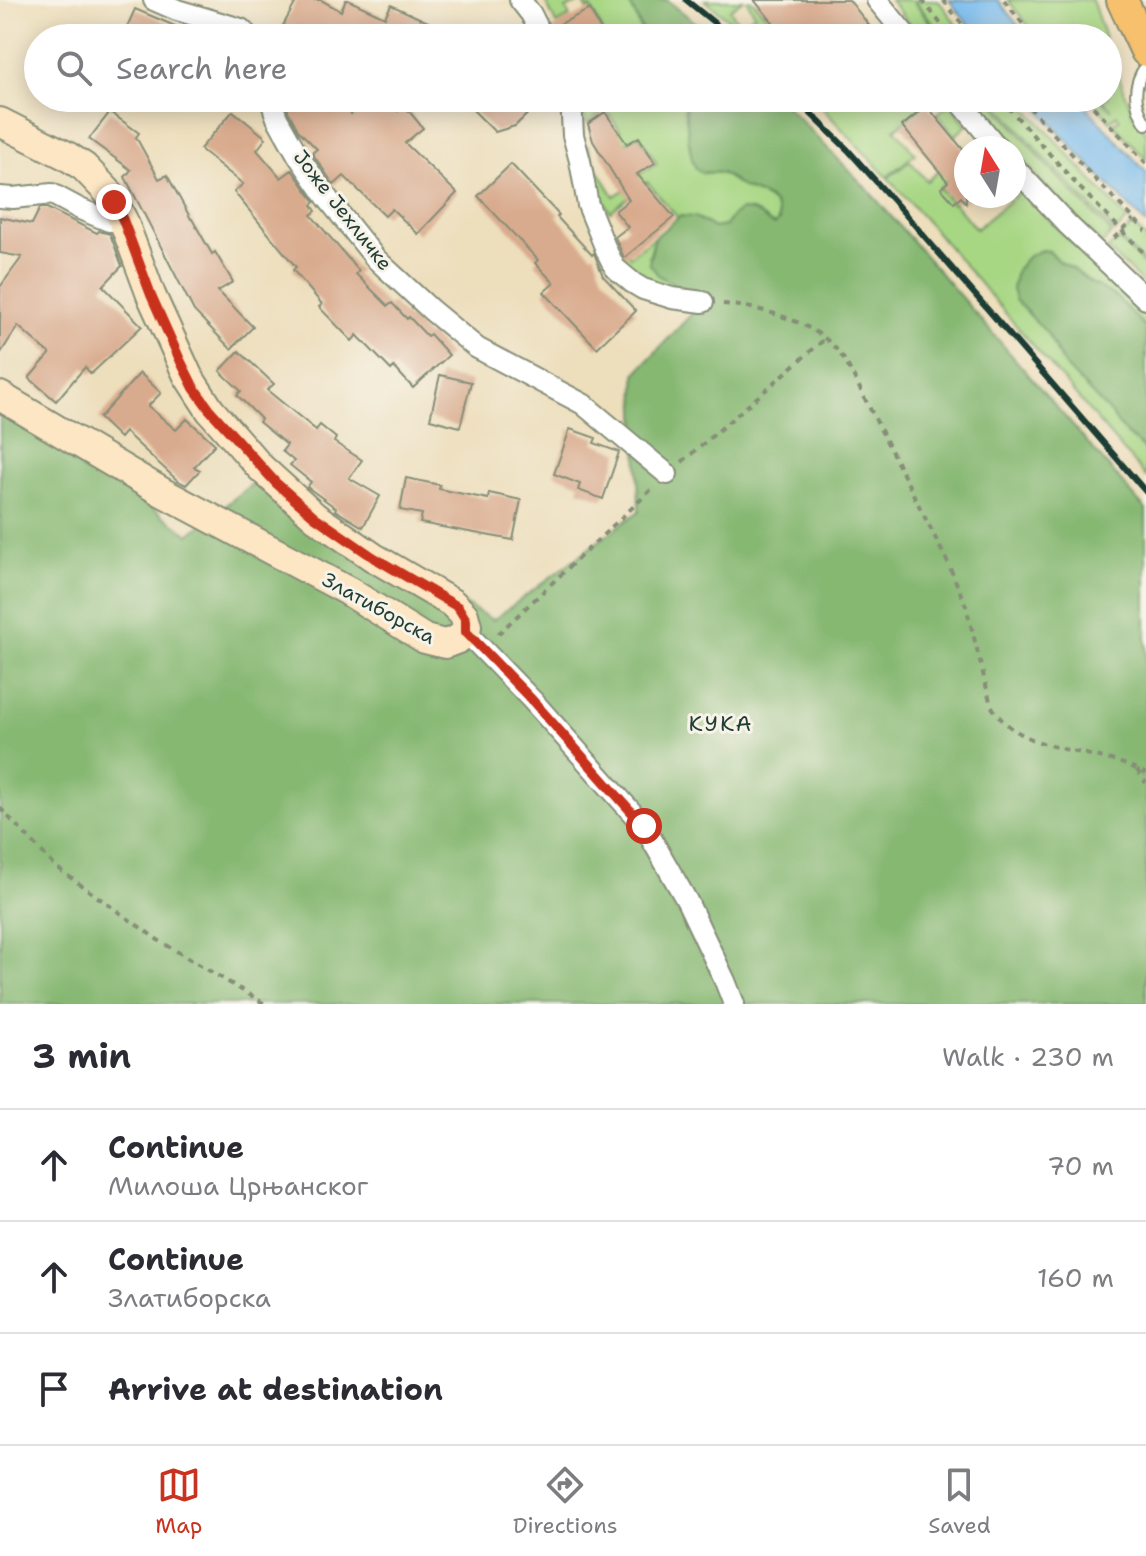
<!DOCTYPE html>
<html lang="en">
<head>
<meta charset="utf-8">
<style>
	:root { --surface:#fff; --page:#f2f2f3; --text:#2b2b33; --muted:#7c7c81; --line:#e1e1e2; --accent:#c8321e }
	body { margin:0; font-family:"Shantell Sans",sans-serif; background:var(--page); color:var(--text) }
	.compass { position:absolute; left:954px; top:136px; width:72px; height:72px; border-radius:50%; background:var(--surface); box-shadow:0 4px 20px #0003; rotate:349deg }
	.stop { position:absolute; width:24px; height:24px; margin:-18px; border:6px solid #c8321e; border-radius:50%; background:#fff }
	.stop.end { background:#c8321e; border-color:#fff; box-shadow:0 2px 8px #0008 }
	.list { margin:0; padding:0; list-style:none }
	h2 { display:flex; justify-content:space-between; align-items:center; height:104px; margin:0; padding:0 32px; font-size:34px }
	h2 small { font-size:26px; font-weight:400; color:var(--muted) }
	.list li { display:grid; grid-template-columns:52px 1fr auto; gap:24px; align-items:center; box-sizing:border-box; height:112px; padding:0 32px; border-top:2px solid var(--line) }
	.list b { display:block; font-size:30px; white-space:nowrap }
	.list p { margin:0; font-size:26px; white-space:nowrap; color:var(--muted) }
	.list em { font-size:26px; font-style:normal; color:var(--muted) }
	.icon { flex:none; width:44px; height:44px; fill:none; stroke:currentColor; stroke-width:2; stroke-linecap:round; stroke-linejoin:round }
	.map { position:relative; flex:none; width:1146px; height:1004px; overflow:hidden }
	.search { position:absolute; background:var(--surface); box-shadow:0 4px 20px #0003; left:24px; right:24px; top:24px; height:88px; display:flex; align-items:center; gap:20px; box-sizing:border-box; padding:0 28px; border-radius:44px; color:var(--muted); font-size:30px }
	.sheet { height:440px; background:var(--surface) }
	nav { display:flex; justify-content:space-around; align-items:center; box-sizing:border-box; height:112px; border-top:2px solid var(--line); background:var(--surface); font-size:22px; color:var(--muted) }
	nav a { display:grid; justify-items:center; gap:4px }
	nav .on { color:var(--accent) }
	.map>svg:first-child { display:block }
</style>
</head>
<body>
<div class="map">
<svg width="1146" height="1004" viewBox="0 0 1146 1004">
	<rect width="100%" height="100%" fill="#f7f3e8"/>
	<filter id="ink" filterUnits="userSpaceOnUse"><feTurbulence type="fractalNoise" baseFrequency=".0125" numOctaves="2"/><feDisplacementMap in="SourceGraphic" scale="16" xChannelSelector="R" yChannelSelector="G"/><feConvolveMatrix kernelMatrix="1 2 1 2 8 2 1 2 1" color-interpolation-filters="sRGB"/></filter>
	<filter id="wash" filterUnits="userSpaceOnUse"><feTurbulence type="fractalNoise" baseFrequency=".006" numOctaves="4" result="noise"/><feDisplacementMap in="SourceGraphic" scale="32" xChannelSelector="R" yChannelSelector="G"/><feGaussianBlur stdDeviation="1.8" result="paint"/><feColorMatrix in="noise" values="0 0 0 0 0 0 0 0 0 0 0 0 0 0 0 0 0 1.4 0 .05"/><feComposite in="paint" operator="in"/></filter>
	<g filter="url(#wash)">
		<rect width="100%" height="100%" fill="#eddebc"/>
		<!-- green -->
		<path fill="#a8d784" stroke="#648a5c" stroke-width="2" d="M545,0H628L632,5L641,31L649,35L677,27L681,28L683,31L678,38H606L591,8L587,9L583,1L566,9L570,17L556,24Z
			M705,0H743L730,10L740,25L755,14L747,1L752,0L771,22L792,5L786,38H751Z
			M890,0H912L942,38H921Z
			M915,0H938L967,38H944Z
			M1008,0H1092L1105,38H1038Z
			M1108,47L1133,114L1146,133V159L1113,124L1120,119L1117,115L1110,121L1090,98H1100L1112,110L1102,98H1108Z
			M577,98H685L684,110L689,131L690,149L703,173C729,170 726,180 745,188C762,196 783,200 777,224C771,226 767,221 763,217L732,216L725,226L714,228L700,219L680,216L678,218L647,182L610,212L591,175L582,148L588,146L594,163L614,196L635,183L633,178L657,164L639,135L607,155L600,144L620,130L606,110L587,123Z
			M813,98H935L927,103L895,129L915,154L887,177Z
			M970,98H989L1046,164L1112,233L1102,244L1038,178Z
			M992,98H1017L1128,220L1115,232L1048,162Z
			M950,104L967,125L955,136L937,114Z
			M966,148C965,163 950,179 939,188L952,204L954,203L976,229L1022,190L1060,231L1146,314V328L1116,297L1091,283L1072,268L1058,261L1049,251L1038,322L1047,333L1064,365L1110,412L1127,435L1146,450V477L935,231L888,178L910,161L927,181Z
			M589,194L613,237L630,256L655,237L649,257L678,286L696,291L700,294L671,293L625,270Z
			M1133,225L1146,238V265L1119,238Z
			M1119,240L1146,267V286L1107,249Z"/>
		<!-- forest -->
		<path fill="#86b872" stroke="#527a53" stroke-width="2" d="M628,0H667L715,38H678L683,31L677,27L657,33L644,34Z
			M685,98H779L869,191L1146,510V1004H0V396L189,535L252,484L493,620L639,511L635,374L703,302L700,294L696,291L678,286L659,276L649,263L655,237L680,216L695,217L714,228L725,226L732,216L741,210C762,210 758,218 774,225L779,221C778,195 759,196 742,187C734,182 729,176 721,173C713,170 704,176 697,170C688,161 686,112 685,98Z
			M1041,250L1049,251L1058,261L1072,268L1091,283L1116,297L1146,328V450L1127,435L1109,412L1064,365L1047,333L1015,300L1012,289L1016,270L1027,257Z"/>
		<!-- water -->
		<path fill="#77baed" stroke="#4b7c90" stroke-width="2" d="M949,0H998L1028,38H979Z
			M1029,98H1078L1146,172V224L1079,154Z"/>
		<g id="blocks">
			<!-- building -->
			<path fill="#d9ab8e" d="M297,0H321L341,11L346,0H348L385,17L391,5L463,38H293L280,31Z
				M754,0H849L879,38H786Z
				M135,9L203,38H122Z
				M590,9L605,38H556L552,28Z
				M297,98H337L351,114L371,98H387L398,111L404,105L423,128L405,143L457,193L418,234L392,209L385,216L344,176L334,185L312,153L317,149L298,130L289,113L287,107Z
				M486,98H544L515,126L495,132L473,110Z
				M927,106L966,153V203L961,197L954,203L941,188L948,182L902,126Z
				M233,111L266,138L257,150L281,178L292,170L315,202L312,205L316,211L311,215L359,271L356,274L388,306L392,303L407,319L409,317L427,336L430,334L449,355L413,388L394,367L391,370L357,335L352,341L319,307L322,304L293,270L296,267L234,192L243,184L200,149Z
				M110,112L139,133L136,137L159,179L167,175L191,219H192L212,254L215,252L233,282L218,291L253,327L231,349L194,311L125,177L131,170L89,139Z
				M605,112L627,144L639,137L655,163L637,174L674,217L624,258L615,237L628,227L615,211L629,200L593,141L588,124Z
				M511,164L559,215L557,217L592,255L594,253L603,276L636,311L597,348L544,292L554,283L535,263L538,260L478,196Z
				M40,208H47L97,233L99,231L110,234L122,266L103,286L142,326L91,374L85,367L56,401L29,378L50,354L18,326L0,354V287L22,257L0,253V217L32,224Z
				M239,351L274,384L267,390L316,430L320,425L336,438L334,442L362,460L349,478L380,496L363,527L335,510L336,508L307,487L311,482L290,465L294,461L282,451L287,445L259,422L261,419L237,395L241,391L220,371Z
				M140,373L161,393L148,406L176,430L187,419L215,444L194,467L200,470L186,485L178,481L125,432L120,438L99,418Z
				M440,375L471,382L460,427L430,419Z
				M570,429L596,438L594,443L619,452L603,499L578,490L580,484L554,474Z
				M406,478L440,485L439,489L488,499L489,493L521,500L513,540L420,523L422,514L400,510Z"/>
		</g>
	</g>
	<g filter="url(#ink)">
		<use href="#blocks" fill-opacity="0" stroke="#868e78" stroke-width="2"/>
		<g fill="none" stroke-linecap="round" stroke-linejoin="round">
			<!-- lane casing -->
			<g stroke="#868e78" stroke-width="14">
				<path id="lane" d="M1146,66C1132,85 1134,105 1146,124"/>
			</g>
			<!-- street casing -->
			<g stroke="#868e78" stroke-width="24">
				<path id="street" d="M154,0L177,10L241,29L250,38
					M520,0L531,14L543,38
					M877,0L908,38
					M270,98L277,118L299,157L328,199L376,259L431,310L477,348L583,404L667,474
					M571,98L573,135L580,161L588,205L607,252L615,268L633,283L643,289L672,298L703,302
					M957,98L998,148
					M1014,167L1067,224L1146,299
					M0,197L13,198L52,194L80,209L109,221L123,220
					M466,632L532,700L644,826L687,901L725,981L734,1004"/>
			</g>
			<!-- secondary casing -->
			<g stroke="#868e78" stroke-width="32">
				<path id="secondary" d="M0,122L67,156L84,167L108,192L123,220L151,295L188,376L210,410L260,467L315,517L373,557L452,603L464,615L467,626L466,632L458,639L445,644L425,639L348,591L162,492L0,396"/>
			</g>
			<!-- primary casing -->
			<g stroke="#868e78" stroke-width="34">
				<path id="primary" d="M1122,0L1146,51"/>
			</g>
			<!-- path -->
			<path stroke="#868e78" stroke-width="4" stroke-dasharray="6 6" stroke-linecap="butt" d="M922,0L952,38
				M943,0L973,38
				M1004,0L1034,38
				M1000,98L1078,186L1146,255
				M1021,98L1092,176L1146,231
				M1085,98L1146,163
				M1114,238L1134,219
				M723,304C760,307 813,321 837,350C844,358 849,368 854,377L948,563L966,606L991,705C1020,757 1099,746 1146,774
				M682,462L826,338
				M498,634L652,489
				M1137,770L1146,783
				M0,808L57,868L158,940L265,1004"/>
			<!-- lane -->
			<use href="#lane" stroke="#fff" stroke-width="10"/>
			<!-- street -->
			<use href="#street" stroke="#fff" stroke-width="20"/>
			<!-- secondary -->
			<use href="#secondary" stroke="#fce6c4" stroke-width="28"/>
			<!-- primary -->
			<use href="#primary" stroke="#f7c06c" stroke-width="30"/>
			<!-- rail -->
			<path stroke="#1f3d34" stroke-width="6" d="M686,0L733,38
				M795,98L848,150L905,214L1146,492"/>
		</g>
	</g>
	<g fill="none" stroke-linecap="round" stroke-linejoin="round" filter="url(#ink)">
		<!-- route -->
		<path stroke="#c8321e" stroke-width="10" d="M114,202L123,220L151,295L181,362L194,388L210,410L276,483L315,517L373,557L458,607L466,620V632L532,700L644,826"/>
	</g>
	<g text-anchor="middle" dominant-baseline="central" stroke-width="6" stroke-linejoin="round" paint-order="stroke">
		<!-- street labels -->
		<g font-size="20" fill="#1f3d34" stroke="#f7f3e8">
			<text transform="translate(343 210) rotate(52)">Јоже Јехличке</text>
			<text transform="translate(379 608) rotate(29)">Златиборска</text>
		</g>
		<!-- neighbourhood labels -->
		<g font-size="22" letter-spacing="2" fill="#1f3d34" stroke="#f7f3e8">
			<text x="721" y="723">КУКА</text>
		</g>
	</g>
</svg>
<svg class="compass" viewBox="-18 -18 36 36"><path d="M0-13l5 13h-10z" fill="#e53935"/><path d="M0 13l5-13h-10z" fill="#7c7c81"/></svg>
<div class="stop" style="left:644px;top:826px"></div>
<div class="stop end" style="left:114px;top:202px"></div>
<div class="search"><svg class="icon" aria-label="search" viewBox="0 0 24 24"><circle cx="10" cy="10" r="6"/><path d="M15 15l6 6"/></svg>Search here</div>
</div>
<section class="sheet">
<h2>3 min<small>Walk · 230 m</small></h2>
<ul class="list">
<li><svg class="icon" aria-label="ahead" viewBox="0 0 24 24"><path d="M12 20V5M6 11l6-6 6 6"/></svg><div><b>Continue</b><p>Милоша Црњанског</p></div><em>70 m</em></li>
<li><svg class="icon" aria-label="ahead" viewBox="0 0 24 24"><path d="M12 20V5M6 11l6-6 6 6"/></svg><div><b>Continue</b><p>Златиборска</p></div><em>160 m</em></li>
<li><svg class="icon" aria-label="arrive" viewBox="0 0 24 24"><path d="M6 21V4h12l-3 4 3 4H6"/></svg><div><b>Arrive at destination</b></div></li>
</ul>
</section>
<nav>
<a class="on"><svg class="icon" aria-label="map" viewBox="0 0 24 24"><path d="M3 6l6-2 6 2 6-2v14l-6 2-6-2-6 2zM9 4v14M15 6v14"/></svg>Map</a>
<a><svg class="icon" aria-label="directions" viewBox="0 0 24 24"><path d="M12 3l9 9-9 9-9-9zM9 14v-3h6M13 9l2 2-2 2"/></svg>Directions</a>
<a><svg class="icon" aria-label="saved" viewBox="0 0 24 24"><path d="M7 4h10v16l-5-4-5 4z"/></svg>Saved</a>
</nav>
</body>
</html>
